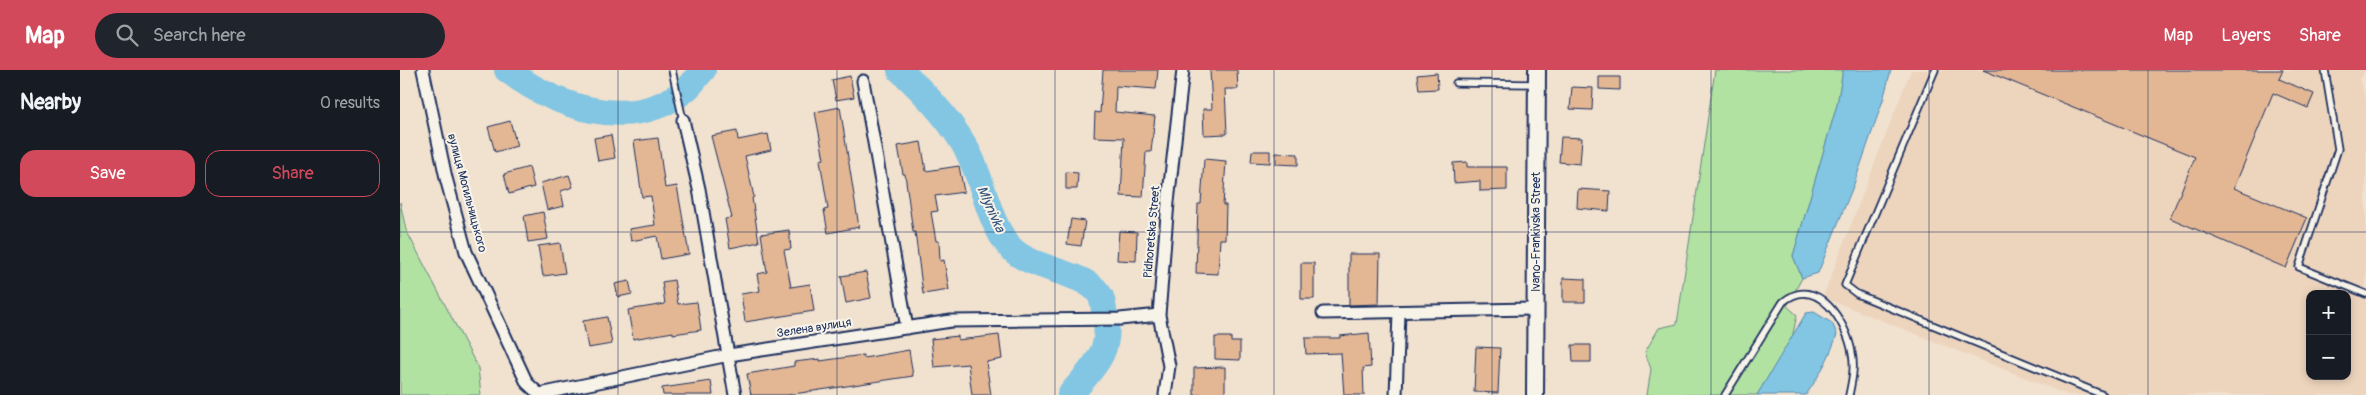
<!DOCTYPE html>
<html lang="en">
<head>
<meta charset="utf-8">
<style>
	:root { --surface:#171b24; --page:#20242c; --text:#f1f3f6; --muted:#9ea1a6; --line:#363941; --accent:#d1495b }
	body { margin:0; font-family:Pangolin,sans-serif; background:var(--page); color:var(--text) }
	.controls { position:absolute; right:15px; bottom:15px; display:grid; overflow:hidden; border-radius:10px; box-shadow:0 2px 8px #0003 }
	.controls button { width:45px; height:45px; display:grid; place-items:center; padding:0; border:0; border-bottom:1px solid var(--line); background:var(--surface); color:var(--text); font:25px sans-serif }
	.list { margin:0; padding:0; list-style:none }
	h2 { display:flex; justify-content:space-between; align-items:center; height:65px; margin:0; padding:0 20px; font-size:21px }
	h2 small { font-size:16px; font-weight:400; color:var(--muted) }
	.actions { display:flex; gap:10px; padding:15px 20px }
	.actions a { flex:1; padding:11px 0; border:1px solid var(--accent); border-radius:15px; text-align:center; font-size:18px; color:var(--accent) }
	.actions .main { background:var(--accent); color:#fff }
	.icon { flex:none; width:28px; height:28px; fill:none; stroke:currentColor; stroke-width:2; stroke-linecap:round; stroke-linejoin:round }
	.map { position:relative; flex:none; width:1966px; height:325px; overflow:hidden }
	header { display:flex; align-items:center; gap:30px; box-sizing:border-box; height:70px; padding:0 25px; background:var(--accent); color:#fff }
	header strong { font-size:24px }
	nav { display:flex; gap:28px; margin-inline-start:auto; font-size:18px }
	.search { width:350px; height:45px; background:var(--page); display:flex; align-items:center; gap:12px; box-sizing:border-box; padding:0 18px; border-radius:28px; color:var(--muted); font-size:19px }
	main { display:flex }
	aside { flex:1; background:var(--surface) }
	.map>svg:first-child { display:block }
</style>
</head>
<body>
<header>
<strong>Map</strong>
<div class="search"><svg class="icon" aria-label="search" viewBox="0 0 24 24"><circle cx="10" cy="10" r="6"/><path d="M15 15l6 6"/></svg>Search here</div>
<nav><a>Map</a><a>Layers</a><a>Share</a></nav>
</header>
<main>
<aside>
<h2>Nearby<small>0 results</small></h2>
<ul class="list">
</ul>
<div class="actions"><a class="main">Save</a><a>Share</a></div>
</aside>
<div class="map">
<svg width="1966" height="325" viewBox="0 0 1966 325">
	<rect width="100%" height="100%" fill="#f1e1cf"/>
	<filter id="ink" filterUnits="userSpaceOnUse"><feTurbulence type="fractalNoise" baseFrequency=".02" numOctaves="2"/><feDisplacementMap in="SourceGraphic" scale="10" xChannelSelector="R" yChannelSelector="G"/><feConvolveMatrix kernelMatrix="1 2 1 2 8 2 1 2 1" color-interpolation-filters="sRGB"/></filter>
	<g filter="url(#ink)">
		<!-- built -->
		<path fill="#edd4bd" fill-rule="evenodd" d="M1511,0H1966L1959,9L1966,29V325H1668L1423,227ZM1910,224H1947V306H1910Z"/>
		<!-- green -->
		<path fill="#b1e2a2" stroke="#668880" d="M1315,0H1443L1437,35L1393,186L1402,208L1387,236L1397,245L1392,268L1357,325H1247L1251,299L1245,282L1259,258L1277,254Z
			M0,132L6,160L78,298L81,325H0Z"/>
		<!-- water -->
		<path fill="#82c6e3" stroke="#598aae" d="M1443,0H1491L1483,30L1454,114L1418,203L1402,208L1393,186L1437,35Z
			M1414,242L1432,253L1437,264C1430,287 1419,306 1406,325H1357L1406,243Z"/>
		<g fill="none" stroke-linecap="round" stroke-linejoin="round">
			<!-- river -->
			<path stroke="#82c6e3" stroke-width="26" d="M107,0C156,37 231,64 285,20C292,15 297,6 303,0
				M500,0C526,24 552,51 568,82C584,112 587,149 609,176C629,201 689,201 701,227C703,232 704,240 705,246C713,283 691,299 670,325"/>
		</g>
		<!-- building -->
		<path fill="#e4b794" stroke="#1b2f5e" d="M703,0H758L756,19L716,16L715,42L755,46L751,82H746L743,127L721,126L724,68L694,67L695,42L700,43Z
			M810,0H837L838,19H825L827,64L804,65L803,39H812Z
			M1583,0H1883L1879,9L1914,24L1908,38L1873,23L1834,118L1907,148L1886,198L1770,148L1795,87Z
			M1037,3L1038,19L1019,20L1017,5Z
			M450,6L454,27L436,30L432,10Z
			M1199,7H1220V20L1199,19Z
			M1172,17L1193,18L1192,40L1170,39Z
			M440,37L459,157L428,163L424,140L428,139L420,90L424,89L415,42Z
			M110,51L117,76L95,82L88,57Z
			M337,61L338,70L368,64L371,80L345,86L354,127L352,128L359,172L330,178L325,149L332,148L311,66Z
			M211,65L215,88L198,91L194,68Z
			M1161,67L1182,68L1180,94L1159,92Z
			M258,68L265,118L277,116L289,184L261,189L257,166L231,171L229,159L255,155L251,126L242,127L234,71Z
			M521,72L526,101L559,96L564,122L535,126L538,141L531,142L536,171H539L540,191L544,190L549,220L523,224L515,162H513L505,104H503L498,76Z
			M852,81H870V93L851,92Z
			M876,83L898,84V95L876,94Z
			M804,89L826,91L823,135H826L825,169H820L818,204L796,203L798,134H801Z
			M1067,92V97H1107V120L1080,121V111L1054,113L1053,93Z
			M129,97L134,117L109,124L104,104Z
			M666,102L678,103L677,119H666Z
			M169,105L173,117L161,121L164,136L147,140L141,113Z
			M1178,119L1210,121L1209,141L1177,138Z
			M143,142L148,169L128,172L124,146Z
			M671,149L685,151L681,176L667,174Z
			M389,160L391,179L384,180L391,217L410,214L414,241L345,252L341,224L360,221L357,204L367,202L361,164Z
			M719,161L737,162L736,191L717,190Z
			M160,173L165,203L143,206L138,176Z
			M949,184H980L979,234L949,235Z
			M901,193H914V229H901Z
			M466,202L471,228L446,233L441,206Z
			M1163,208L1185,209V232H1163Z
			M274,210L278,234L297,232L301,260L273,264V262L233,269L228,240L265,234L262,212Z
			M229,211L232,224L218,227L215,214Z
			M207,247L212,274L188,278L183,251Z
			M969,263L971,297L963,298L964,325H944L941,283L906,284L905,268H940V266Z
			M599,265L602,289L586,292L591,325H572L568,294L534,297L531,269L558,266V270Z
			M815,267H831V272H840V290L815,289Z
			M1172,275H1191V292H1173Z
			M1076,277L1100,278L1098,323L1074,322Z
			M509,280L513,306L387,325H351L347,304L394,296V292L420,289V291L463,285L464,288Z
			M825,297V325H794V298Z
			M311,311L313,325H263L262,318Z"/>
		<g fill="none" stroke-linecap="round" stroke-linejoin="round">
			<!-- lane casing -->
			<g stroke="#1b2f5e" stroke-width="9">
				<path id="lane" d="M272,0L283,50
					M1535,0L1445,215L1457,224L1703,325
					M1925,0L1938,79L1899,197L1966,224
					M1056,13L1135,14
					M1325,325L1383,232C1417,203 1447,253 1452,283C1455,297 1452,311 1449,325"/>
			</g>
			<!-- street casing -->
			<g stroke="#1b2f5e" stroke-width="15">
				<path id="street" d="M23,0L46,108L66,182L127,313L140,325
					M463,11L507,258
					M283,50L299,119L335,325
					M923,243L1135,239
					M140,324L329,285L551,251L720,249L759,245
					M765,325L769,296L759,245L768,132L783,0
					M996,325L999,243"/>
			</g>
			<!-- secondary casing -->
			<g stroke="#1b2f5e" stroke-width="20">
				<path id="secondary" d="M1135,325L1137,0"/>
			</g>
			<!-- lane -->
			<use href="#lane" stroke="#f7f3e8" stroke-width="5.5"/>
			<!-- street -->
			<use href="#street" stroke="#f7f3e8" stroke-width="11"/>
			<!-- secondary -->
			<use href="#secondary" stroke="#f7f3e8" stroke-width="16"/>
		</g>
	</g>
	<!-- grid -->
	<path fill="none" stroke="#1b2f5e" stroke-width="1" stroke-opacity="0.55" d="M218,0V325M437,0V325M655,0V325M874,0V325M1092,0V325M1311,0V325M1529,0V325M1748,0V325M0,162H1966"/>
	<g text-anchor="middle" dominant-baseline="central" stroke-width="4" stroke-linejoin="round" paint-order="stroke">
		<!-- street labels -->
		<g font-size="12" fill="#1b2f5e" stroke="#f7f3e8">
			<text transform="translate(67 123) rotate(75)">вулиця Могильницького</text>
			<text transform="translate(752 162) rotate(-85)">Pidhoretska Street</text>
			<text transform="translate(1136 162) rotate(-90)">Ivano-Frankivska Street</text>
			<text transform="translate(414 258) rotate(-9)">Зелена вулиця</text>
		</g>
		<!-- water labels -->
		<g font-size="14" font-style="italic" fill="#35557f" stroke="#f7f3e8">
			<text transform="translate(591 139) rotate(66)">Mlynivka</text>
		</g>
	</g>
</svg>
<div class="controls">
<button>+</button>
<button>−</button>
</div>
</div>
</main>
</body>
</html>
